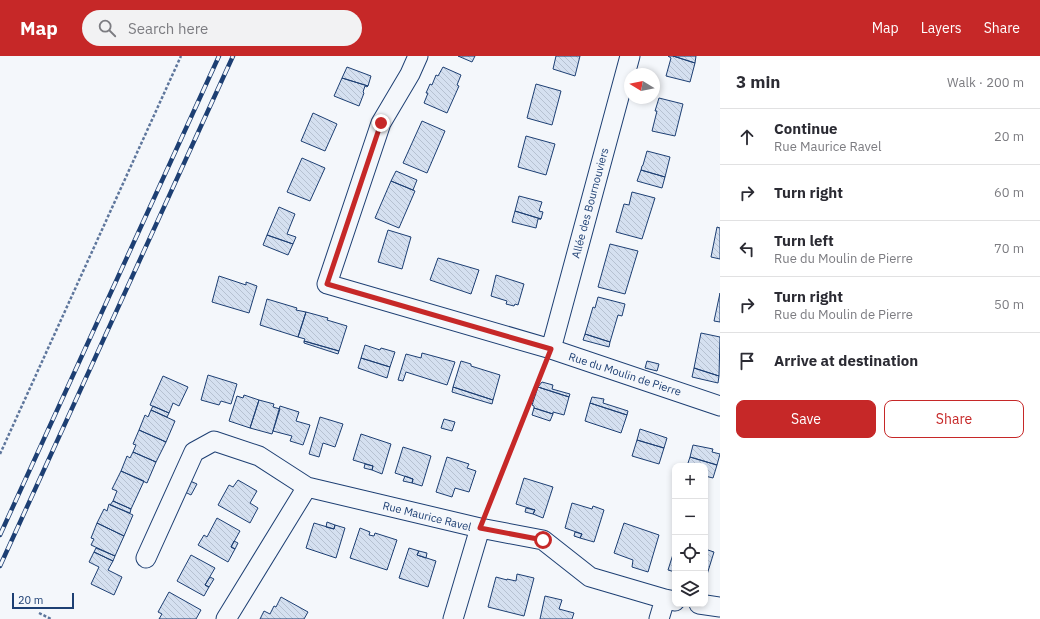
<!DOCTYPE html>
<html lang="en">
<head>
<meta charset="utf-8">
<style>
	:root { --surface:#fff; --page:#f2f2f3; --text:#2b2b33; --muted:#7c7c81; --line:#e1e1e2; --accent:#c62828 }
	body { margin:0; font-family:"IBM Plex Sans",sans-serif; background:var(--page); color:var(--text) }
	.controls { position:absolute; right:12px; bottom:12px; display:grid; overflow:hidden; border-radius:8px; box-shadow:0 2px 6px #0003 }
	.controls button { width:36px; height:36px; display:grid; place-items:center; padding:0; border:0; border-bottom:1px solid var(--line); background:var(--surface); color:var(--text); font:20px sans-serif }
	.compass { position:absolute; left:624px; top:12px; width:36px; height:36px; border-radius:50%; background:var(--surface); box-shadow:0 2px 6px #0003; rotate:280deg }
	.scale { position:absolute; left:12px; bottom:10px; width:62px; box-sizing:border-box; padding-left:4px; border:2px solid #1d3f73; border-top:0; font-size:11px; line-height:14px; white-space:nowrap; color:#1d3f73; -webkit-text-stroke:3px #f4f7fb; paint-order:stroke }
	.stop { position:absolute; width:12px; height:12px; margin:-9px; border:3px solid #c62828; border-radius:50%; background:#fff }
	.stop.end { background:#c62828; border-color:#fff; box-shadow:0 1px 4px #0008 }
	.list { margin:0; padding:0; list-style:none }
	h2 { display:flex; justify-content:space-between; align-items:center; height:52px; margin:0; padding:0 16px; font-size:17px }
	h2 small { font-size:13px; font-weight:400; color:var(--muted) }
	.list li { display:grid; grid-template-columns:26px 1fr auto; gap:12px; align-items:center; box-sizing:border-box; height:56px; padding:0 16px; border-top:1px solid var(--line) }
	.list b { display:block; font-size:15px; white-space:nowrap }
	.list p { margin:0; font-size:13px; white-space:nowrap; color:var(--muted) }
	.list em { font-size:13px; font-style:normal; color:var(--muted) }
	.actions { display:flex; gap:8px; padding:12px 16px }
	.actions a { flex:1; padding:9px 0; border:1px solid var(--accent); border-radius:8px; text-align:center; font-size:14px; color:var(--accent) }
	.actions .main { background:var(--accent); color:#fff }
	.icon { flex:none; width:22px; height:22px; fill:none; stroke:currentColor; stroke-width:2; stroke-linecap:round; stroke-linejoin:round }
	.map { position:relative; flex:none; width:720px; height:563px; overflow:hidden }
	header { display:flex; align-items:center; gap:24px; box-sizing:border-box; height:56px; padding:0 20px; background:var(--accent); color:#fff }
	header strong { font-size:19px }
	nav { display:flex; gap:22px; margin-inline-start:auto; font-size:14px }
	.search { width:280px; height:36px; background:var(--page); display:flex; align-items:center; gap:10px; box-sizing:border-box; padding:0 14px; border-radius:22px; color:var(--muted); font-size:15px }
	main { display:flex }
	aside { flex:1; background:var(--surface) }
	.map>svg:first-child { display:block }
</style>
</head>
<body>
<header>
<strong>Map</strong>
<div class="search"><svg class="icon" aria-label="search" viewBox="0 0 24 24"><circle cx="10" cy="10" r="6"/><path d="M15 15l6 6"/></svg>Search here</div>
<nav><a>Map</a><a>Layers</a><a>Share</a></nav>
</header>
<main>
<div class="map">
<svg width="720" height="563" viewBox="0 0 720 563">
	<defs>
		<pattern id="building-back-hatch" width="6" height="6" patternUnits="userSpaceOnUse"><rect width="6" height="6" fill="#d5e0f0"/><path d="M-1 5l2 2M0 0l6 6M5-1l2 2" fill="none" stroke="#b6c1d1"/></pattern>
	</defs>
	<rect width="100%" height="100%" fill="#f4f7fb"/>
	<!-- building -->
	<path fill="url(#building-back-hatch)" stroke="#1d3f73" d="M458,0H475L472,6Z
		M556,0H580L575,20L553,13Z
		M673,0H696L695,7Z
		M673,0L695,7L690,26L666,20L671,2L668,0Z
		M347,11L371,20L368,30L342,22Z
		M443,11L461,19L457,29L459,30L447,57L424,47L428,37H426L430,28L432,29L436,19L438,20Z
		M342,22L368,30L367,31L365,30L363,36L364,37L359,50L334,40Z
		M536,28L561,35L552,69L527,62Z
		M659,42L683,48L675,80L652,75L657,55H655Z
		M313,57L337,68L325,95L301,85Z
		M422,65L445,75L427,117L403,107Z
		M526,80L555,88L546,119L518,111Z
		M647,95L670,101L665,121L641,114L642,110L643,109Z
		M302,102L325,112L310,145L287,136Z
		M641,114L665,121L662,132L637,125Z
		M396,115L417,124L413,134L391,125Z
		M391,125L415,135L399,172L375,162Z
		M632,136L655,142L642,183L616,176L624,148L629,149Z
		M519,140L542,146L539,155L543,156L541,163L515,155Z
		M279,151L295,158L287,178L296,181L293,188L267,179Z
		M515,155L541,163H538L536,172L512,166Z
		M717,171L720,172V203L711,201Z
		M388,174L411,181L402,213L378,206Z
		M267,179L293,188L288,199L263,189Z
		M610,188L638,195L625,238L598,231Z
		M438,202L479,214L471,238L430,224Z
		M496,219L524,228L518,249L515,248L514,250L506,248L507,245L491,240Z
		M219,220L246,229V226L257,230L249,257L212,246Z
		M720,237V266L714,265Z
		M598,241L625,248L622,260L618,259L610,286L585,278L593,251L595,252Z
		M267,243L297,252L296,254L306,256L298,281L260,269Z
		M306,256L328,262L327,264L347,270L339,295L304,285L305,283L298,281Z
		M701,277L720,281L719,320L694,312Z
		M585,278L610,286L609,291L583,284Z
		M304,285L339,295L338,298L304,287Z
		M365,289L380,294L381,292L395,296L390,311L361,302Z
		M422,297L455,306L447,329L406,316L403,325L398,324L406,298L421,302Z
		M361,302L390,311L387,322L358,312Z
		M461,305L471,308V310L500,319L493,344L453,331Z
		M647,305L659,308L657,315L645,312Z
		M694,312L719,320L718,327L692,321Z
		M208,319L237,328L231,348L221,345L219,349L201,344Z
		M163,320L188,331L179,350L173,347L169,357L150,349Z
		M542,326L553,329L552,333L570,338L569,341L538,331Z
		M453,331L493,344L492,348L452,336Z
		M538,331L569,341L564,359L553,356V358L534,352V350L532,349Z
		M244,339L259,344L250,372L229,365L237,340L243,342Z
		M592,341L604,343L603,347L628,355L627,359L590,347Z
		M259,344L274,348L273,351L280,353L272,378L250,372Z
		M590,347L627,359L621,377L585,365Z
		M153,350L169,357L167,361L151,354Z
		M280,350L299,356L296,365L310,369L303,389L290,385L292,380L273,375Z
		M534,352L553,358L550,365L532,359Z
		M151,354L175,365L166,386L139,374L145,359L148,361Z
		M320,361L343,368L335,391L323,387L319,401L309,398Z
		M444,363L455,366L452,375L441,372Z
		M640,373L667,382L664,392L637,384Z
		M139,374L166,386L156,406L133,396L136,389L133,388Z
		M361,378L391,388L382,418L372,414L373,410L353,404Z
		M637,384L664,392L659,408L632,400Z
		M693,389L713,393L712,396L720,398L717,409L690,401Z
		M403,391L431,400L422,430L412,427L413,423L395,417Z
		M133,396L156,406L147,427L121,415L127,400L130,402Z
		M447,401L469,408L467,412L476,415L469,436L455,432L452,441L436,436Z
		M690,401L717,409L713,422L705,420V410H687Z
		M365,408L373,410L372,414L364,412Z
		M121,415L144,425L131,453L113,445L117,435L112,433Z
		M405,420L413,423L412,427L403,425Z
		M524,422L553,431L543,462L533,458L535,454L516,448Z
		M188,424L197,428L191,439L183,435Z
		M238,424L257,435L250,447L258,452L250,467L218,449L229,429L233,431Z
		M113,445L131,453L130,457L110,449Z
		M572,447L592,453L593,450L604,454L594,486L580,482L582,478L565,472Z
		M109,448L133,459L124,480L97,467L104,453L107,455Z
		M526,452L535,454L533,458L525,456Z
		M217,462L240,475L231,491L235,493L228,506L198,489L204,479L207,481Z
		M327,466L335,469L334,473L326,471Z
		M97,467L124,480L115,500L91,489L94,483L91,482Z
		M314,467L334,473L335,469L345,472L336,502L306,492Z
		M624,467L659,479L648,516L632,511L633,504L614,497Z
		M360,472L370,476L369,479L374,480L375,477L397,484L387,514L350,502Z
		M575,476L582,478L580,482L574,480Z
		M234,485L238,487L235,493L231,491Z
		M96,492L115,500L113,505L94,496Z
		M409,492L419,495L417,499L436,505L428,531L399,522Z
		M675,492V516L668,514Z
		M705,493L714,496L705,525Z
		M419,495L427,497L426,502L417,499Z
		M94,496L113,505L108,514L122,521L114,539L91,528L99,511L89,506Z
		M191,499L215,512L205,529L209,531L204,540L177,525Z
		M517,518L534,522L524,560L488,551L496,521L507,524V523L516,525Z
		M210,521L214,523L209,531L205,529Z
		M169,536L201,554L196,563H159L162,558L158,556Z
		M545,540L562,544L559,553L574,557L572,563H540Z
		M281,541L308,556L304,563H260L264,555L270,558L274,550L276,551Z"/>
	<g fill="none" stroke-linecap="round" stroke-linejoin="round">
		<!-- street casing -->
		<g stroke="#1d3f73" stroke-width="21">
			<path id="street" d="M418,0L410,18L381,67L327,228L551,293L720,350
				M551,293L630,0
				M146,502L194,396L214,385L259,400L307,431
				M699,548L720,551
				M226,563L307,431L480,472L543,484L590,521L665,543L675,545
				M453,563L480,472
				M659,563L665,543"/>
		</g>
		<!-- path -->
		<path stroke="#5e769c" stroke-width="2.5" stroke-dasharray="3 2" stroke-linecap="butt" d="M0,398L181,0
			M488,453L544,311
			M39,557L51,563"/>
		<!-- street -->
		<use href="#street" stroke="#f4f7fb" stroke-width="19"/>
		<!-- rail casing -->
		<g stroke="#1d3f73" stroke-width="4.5">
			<path id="rail" d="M0,479L219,0
				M0,510L233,0"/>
		</g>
		<!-- rail -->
		<use href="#rail" stroke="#f4f7fb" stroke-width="3" stroke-dasharray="9" stroke-linecap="butt"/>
	</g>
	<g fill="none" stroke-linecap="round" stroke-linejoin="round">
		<!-- route -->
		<path stroke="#c62828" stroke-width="5" d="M381,67L327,228L551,293L480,472L543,484"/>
	</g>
	<g text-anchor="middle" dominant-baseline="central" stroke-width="3" stroke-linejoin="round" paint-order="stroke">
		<!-- street labels -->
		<g font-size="11" fill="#1d3f73" stroke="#f4f7fb">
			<text transform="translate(590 147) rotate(-75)">Allée des Bournouviers</text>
			<text transform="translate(625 318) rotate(18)">Rue du Moulin de Pierre</text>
			<text transform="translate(427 460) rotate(14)">Rue Maurice Ravel</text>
		</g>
	</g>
</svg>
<div class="controls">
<button>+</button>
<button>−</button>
<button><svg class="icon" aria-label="locate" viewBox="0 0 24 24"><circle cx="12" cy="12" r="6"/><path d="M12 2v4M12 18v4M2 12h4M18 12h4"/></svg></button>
<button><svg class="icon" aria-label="layers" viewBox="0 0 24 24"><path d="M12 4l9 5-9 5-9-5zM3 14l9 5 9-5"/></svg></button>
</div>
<svg class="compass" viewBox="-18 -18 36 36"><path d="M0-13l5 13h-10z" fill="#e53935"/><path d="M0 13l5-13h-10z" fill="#7c7c81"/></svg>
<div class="scale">20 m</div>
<div class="stop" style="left:543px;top:484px"></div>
<div class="stop end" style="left:381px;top:67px"></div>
</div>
<aside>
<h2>3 min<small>Walk · 200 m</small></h2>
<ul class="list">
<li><svg class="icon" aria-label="ahead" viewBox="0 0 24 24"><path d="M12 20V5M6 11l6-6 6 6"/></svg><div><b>Continue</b><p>Rue Maurice Ravel</p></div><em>20 m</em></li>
<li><svg class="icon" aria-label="right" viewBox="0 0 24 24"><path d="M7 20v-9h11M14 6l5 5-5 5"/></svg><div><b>Turn right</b></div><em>60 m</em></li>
<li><svg class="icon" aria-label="left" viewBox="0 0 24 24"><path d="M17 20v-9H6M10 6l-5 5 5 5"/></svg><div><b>Turn left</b><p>Rue du Moulin de Pierre</p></div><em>70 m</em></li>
<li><svg class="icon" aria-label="right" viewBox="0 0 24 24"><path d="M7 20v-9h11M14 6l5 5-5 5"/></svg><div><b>Turn right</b><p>Rue du Moulin de Pierre</p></div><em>50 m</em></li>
<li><svg class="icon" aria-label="arrive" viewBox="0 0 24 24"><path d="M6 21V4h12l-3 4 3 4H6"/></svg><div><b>Arrive at destination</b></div></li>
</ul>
<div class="actions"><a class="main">Save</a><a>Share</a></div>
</aside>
</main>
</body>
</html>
